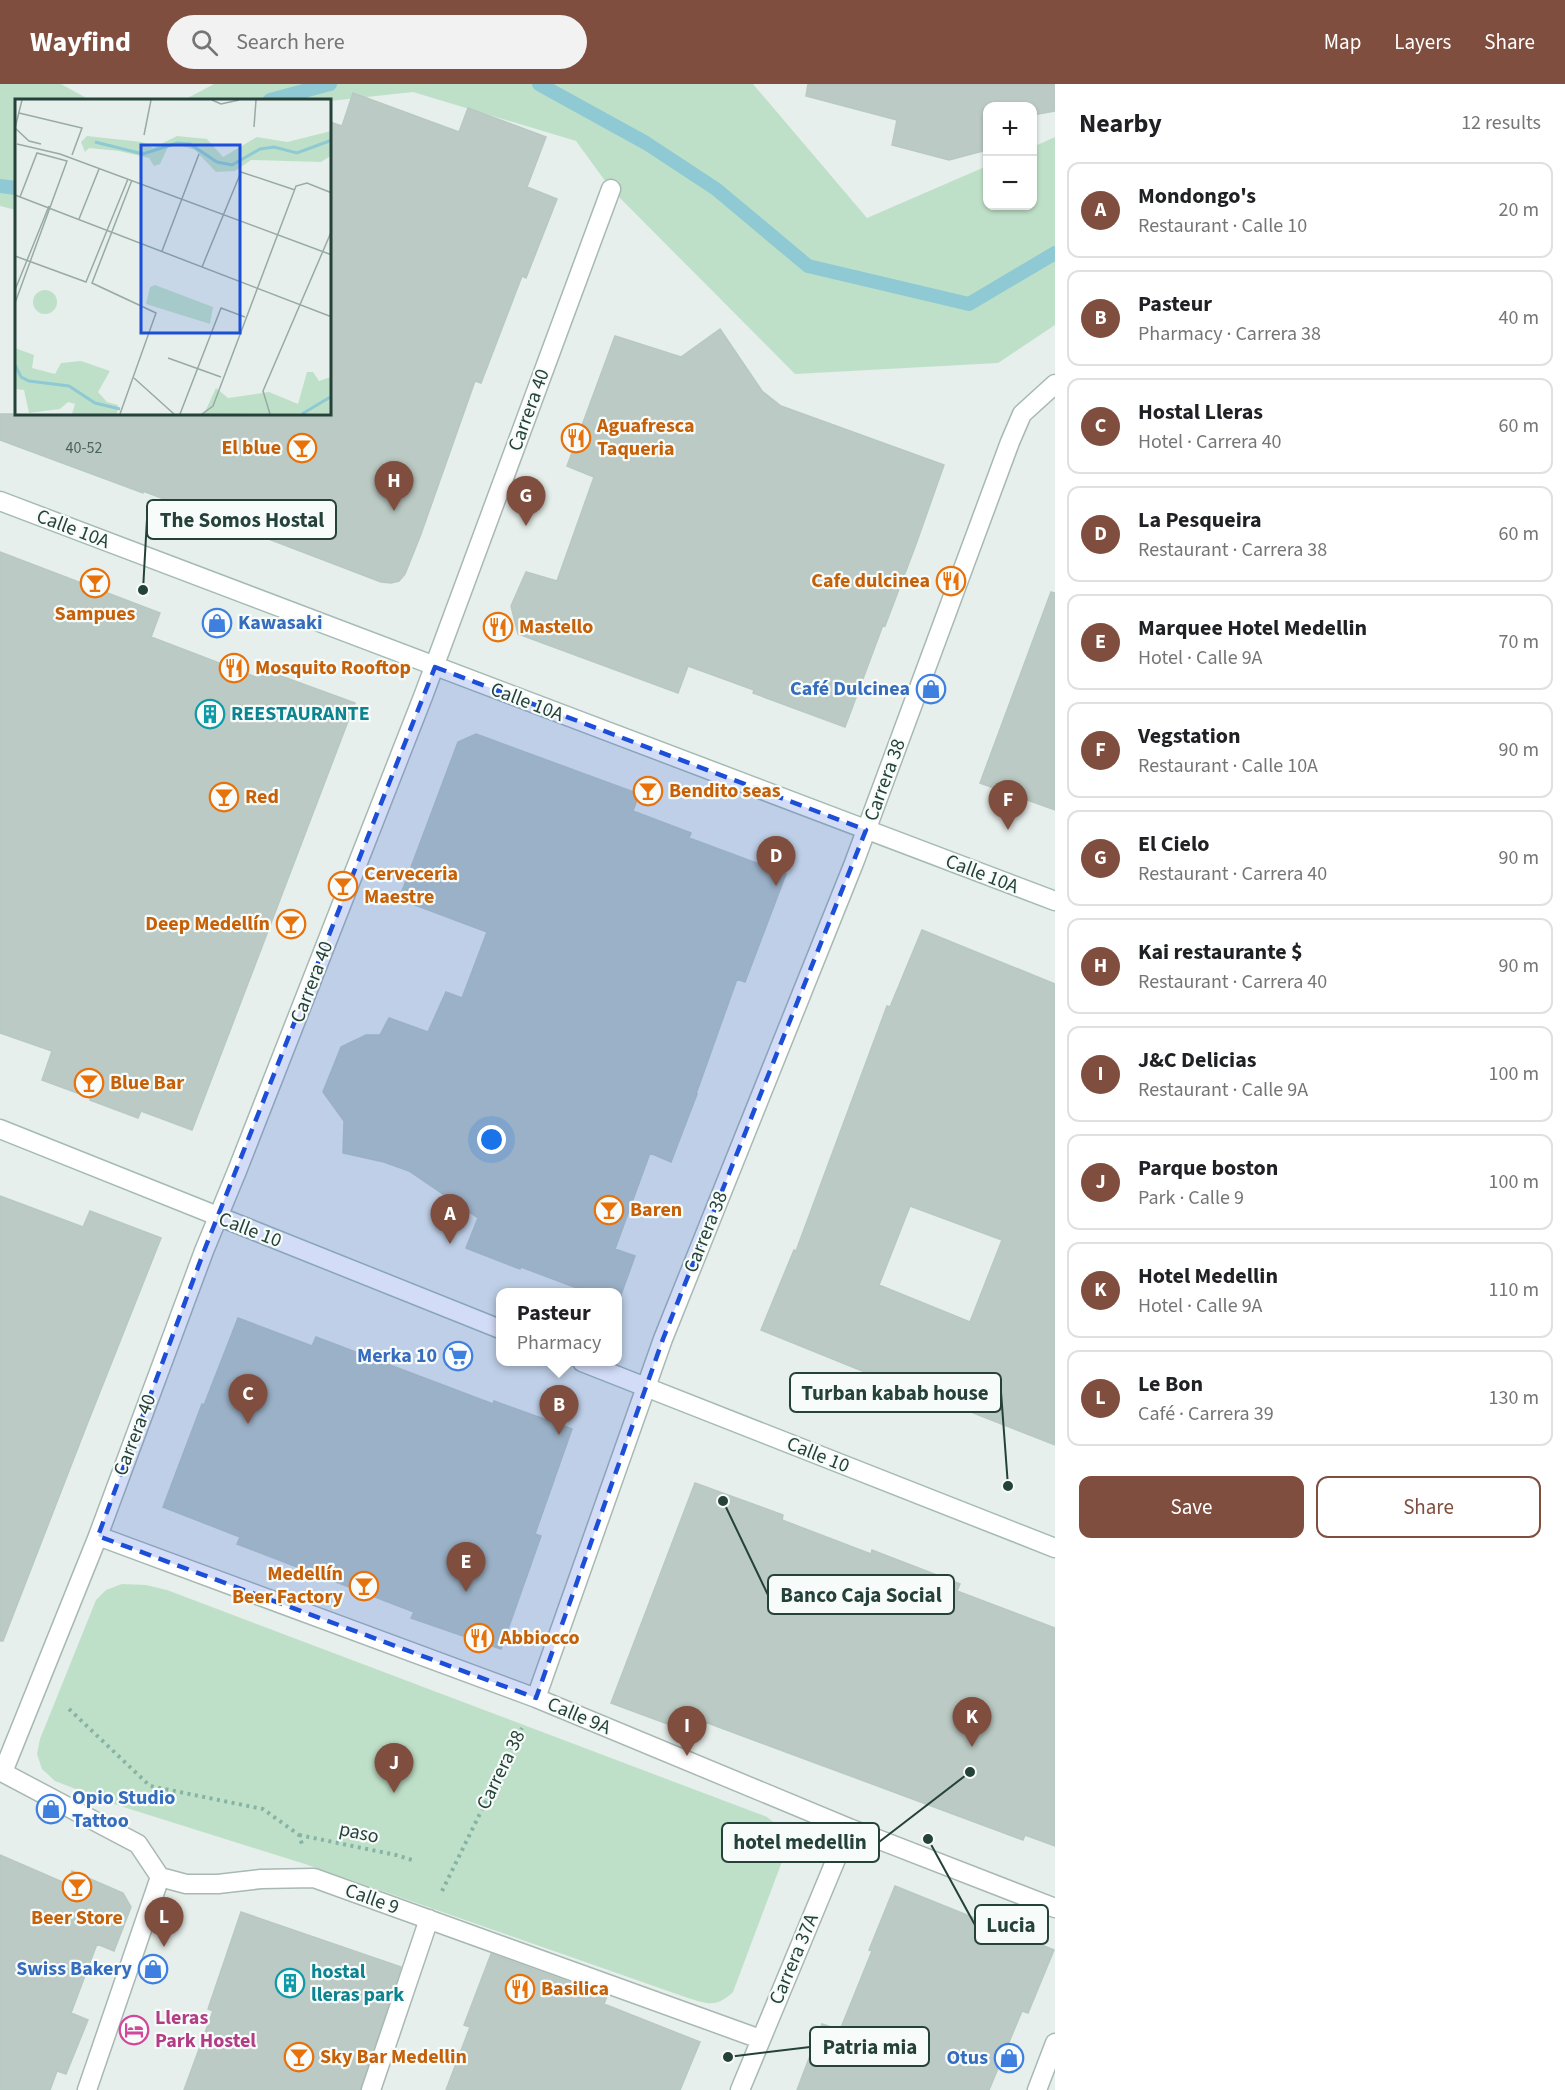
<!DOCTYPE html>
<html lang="en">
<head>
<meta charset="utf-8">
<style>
	:root { --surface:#fff; --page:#f2f2f2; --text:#202124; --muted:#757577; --line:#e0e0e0; --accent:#7f4e3f }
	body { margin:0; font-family:"Source Sans 3",sans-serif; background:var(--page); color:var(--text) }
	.controls { position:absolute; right:18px; top:18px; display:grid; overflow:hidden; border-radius:12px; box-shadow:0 2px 4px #0004 }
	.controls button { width:54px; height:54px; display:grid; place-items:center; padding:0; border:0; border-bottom:2px solid var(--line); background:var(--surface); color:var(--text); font:30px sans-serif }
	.you { position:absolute; left:492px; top:1056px; width:21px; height:21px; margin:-15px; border:4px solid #fff; border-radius:50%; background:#1a73e8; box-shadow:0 0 0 9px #1a73e833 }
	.badge { display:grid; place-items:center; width:39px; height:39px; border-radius:50%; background:var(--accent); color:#fff; font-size:20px; font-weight:700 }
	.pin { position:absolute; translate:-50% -50px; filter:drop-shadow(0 2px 3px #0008) }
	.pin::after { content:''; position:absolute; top:32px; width:21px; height:18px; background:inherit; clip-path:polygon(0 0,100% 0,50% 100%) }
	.popup { position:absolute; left:496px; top:1204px; width:126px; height:78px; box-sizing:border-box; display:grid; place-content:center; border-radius:12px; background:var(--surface); filter:drop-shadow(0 2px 4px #0005); font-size:20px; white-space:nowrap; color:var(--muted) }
	.popup b { font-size:22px; color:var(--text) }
	.popup::after { content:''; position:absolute; left:50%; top:100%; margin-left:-12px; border:12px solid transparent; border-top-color:var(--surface) }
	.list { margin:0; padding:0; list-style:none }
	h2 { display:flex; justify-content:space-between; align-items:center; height:78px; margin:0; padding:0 24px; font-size:26px }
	h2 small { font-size:20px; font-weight:400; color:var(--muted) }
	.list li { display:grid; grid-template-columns:39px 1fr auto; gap:18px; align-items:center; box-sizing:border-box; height:96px; margin:0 12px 12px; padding:0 12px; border:2px solid var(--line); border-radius:12px }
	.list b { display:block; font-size:22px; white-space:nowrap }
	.list p { margin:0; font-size:20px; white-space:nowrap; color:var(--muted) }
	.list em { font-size:20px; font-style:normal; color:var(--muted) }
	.actions { display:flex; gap:12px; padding:18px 24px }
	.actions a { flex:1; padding:14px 0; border:2px solid var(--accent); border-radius:12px; text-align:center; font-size:21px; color:var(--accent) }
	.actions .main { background:var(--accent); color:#fff }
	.icon { flex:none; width:33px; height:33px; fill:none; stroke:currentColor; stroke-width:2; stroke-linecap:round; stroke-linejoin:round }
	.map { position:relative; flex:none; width:1055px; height:2006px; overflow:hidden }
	header { display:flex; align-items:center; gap:36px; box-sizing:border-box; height:84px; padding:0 30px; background:var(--accent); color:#fff }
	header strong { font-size:28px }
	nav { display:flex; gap:33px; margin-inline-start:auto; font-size:21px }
	.search { width:420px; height:54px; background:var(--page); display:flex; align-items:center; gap:15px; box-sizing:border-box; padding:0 21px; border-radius:33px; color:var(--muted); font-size:22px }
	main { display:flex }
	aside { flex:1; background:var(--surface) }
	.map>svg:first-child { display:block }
</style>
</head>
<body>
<header>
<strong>Wayfind</strong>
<div class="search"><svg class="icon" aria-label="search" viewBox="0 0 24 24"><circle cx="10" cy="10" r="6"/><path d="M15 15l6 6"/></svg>Search here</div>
<nav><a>Map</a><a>Layers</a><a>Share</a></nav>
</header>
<main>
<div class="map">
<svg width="1055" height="2006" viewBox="0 0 1055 2006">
	<rect width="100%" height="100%" fill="#e6efeb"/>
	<!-- green -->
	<path fill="#bfe0c8" d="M0,0H61L90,16H16V126L0,122Z
		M214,0H753L867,134L987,82V122H1032L1033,63L1055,53V241L998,279L795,290L611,105L576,57L413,8L330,17L184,16Z
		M122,1500L146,1501L167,1506L767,1733C785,1747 783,1753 783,1775L733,1908C716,1924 708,1920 688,1914L308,1781L114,1720L55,1697L42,1685L37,1670L40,1655L96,1516L106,1506Z"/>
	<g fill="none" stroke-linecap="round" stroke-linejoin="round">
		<!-- stream -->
		<path stroke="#8ec9d4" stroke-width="14" d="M539,0L646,59L716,105L808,182L969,220L1055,169
			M270,16L330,0
			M0,102L16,104"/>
	</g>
	<!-- building -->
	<path fill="#bbcac4" stroke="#b8c9c2" stroke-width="1.5" fill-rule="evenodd" d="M808,0H1055V27L1032,31V22H987V66L949,76L892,61L897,36L806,12Z
		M353,9L459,48L468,24L546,53L527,103L557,115L526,194L522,192L481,299L475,297L421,450L405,490L399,497L391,499L381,498L143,407V409L0,356V330H330V38L342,42Z
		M720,245L762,307L781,322L944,381L915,463L885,542L883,541L845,643L753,609L754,606L688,582L678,609L518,550L511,522L526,488L557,497L594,393L567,382L615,252L681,273Z
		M0,468L160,529L151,553L256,593L259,584L355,619L192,1046L141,1027L138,1034L90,1016L91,1014L42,996L52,967L0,949Z
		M1051,508L1055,509V726L980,699Z
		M476,650L639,710L633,727L691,749L689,754L786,790L745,898L737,895L696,1010H697L671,1078L650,1069L615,1165L635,1172L618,1219V1209H590L521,1183L520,1185L466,1164L478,1134L409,1087L384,1078L343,1069L344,1037L323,1008L341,963L366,951H380L389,934L428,948L446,908L462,914L487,848L399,815L458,658Z
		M922,846L1055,900V1361L935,1314L934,1316L761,1246L794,1166L796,1167L887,922L890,923ZM910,1122L1002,1156L970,1238L879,1201Z
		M0,1112L83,1143L90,1127L161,1154L86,1343L3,1557H0Z
		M238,1234L312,1262L316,1253L493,1320L494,1317L572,1345L535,1450L541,1452L501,1565L411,1534L414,1528L237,1460L240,1453L163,1423L202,1320L204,1321Z
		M695,1399L783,1431L782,1436L871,1470L872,1466L960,1500L957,1507L1055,1544V1762L1025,1751L1023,1756L705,1638L700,1652L611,1619Z
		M0,1771L67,1800L72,1787L123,1809L131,1823L114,1867L97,1860L71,1929L88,1936L66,1990L57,1987L50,2006H0Z
		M895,1802L1054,1866L1028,1929L1022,1927L989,2006H797L822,1940L840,1946L872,1867L869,1866Z
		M241,1828L401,1883L360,2006H184L213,1927L208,1925Z
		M491,1870L607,1912L604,1920L700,1958L680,2006H446L470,1943L464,1941Z"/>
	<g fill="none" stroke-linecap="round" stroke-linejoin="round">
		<!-- street casing -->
		<g stroke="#a8b8b2" stroke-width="21">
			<path id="street" d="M98,1452L536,1614L849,1744L1055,1824
				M536,1614L663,1255L854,779L1010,358L1022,330L1055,300
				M0,1687L138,1760L160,1793L186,1800H218L261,1795L314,1794L760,1955
				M3,1688L98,1452L204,1167L237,1087L424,610L611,105
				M87,2006L160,1793
				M371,2006L429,1835
				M740,2006L849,1744
				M1037,2006L1055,1959"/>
		</g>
		<!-- secondary casing -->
		<g stroke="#a4bbb3" stroke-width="21">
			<path id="secondary" d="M0,417L1055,817
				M0,1045L500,1245
				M582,1278L1055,1464"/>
		</g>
		<!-- path -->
		<path stroke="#86b3a5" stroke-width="4" stroke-dasharray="3 4.5" stroke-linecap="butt" d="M69,1625L150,1702L263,1725L299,1751L303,1763
			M299,1751L396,1771L412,1776
			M442,1807L522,1644"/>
		<!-- street -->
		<use href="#street" stroke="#fff" stroke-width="18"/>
		<!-- secondary -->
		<use href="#secondary" stroke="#fff" stroke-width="18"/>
	</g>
	<!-- marked area -->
	<path fill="#1d4ed8" fill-opacity="0.2" stroke="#1d4ed8" stroke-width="4.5" stroke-dasharray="12 8" stroke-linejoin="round" d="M435,583L866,746L663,1255L536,1614L98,1452L204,1167Z"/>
	<!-- icons -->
	<defs>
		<g id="restaurant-ring" transform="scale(1.5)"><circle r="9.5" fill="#f7fbf9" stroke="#e8710a" stroke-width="1.5"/><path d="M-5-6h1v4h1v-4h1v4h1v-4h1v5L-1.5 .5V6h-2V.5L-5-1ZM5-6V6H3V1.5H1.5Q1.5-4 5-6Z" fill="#e8710a"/></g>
		<g id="bar-ring" transform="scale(1.5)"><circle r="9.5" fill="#f7fbf9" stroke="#e8710a" stroke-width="1.5"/><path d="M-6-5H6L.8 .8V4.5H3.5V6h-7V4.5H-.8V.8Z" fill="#e8710a"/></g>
		<g id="shop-ring" transform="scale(1.5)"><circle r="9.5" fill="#f7fbf9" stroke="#3f7fe0" stroke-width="1.5"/><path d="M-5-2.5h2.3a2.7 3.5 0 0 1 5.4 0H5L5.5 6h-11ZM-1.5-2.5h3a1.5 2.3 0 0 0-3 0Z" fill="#3f7fe0"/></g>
		<g id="building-ring" transform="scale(1.5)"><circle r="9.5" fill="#f7fbf9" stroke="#0f9aa8" stroke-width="1.5"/><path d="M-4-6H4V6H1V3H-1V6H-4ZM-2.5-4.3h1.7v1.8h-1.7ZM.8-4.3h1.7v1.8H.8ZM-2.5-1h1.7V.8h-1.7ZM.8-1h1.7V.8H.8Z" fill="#0f9aa8"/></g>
		<g id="supermarket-ring" transform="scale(1.5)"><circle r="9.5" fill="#f7fbf9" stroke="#3f7fe0" stroke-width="1.5"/><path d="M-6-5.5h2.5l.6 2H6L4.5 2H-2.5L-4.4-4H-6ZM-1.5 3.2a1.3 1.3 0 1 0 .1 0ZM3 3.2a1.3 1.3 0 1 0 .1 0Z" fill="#3f7fe0"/></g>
		<g id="hotel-ring" transform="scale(1.5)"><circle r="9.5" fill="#f7fbf9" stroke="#d1479c" stroke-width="1.5"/><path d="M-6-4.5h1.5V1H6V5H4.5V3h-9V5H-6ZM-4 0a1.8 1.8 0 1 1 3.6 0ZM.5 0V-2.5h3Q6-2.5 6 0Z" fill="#d1479c"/></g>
	</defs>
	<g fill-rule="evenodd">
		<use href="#restaurant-ring" x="576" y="354"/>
		<use href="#bar-ring" x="302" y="364"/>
		<use href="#restaurant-ring" x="951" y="497"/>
		<use href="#bar-ring" x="95" y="499"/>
		<use href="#shop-ring" x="217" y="539"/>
		<use href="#restaurant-ring" x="498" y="543"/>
		<use href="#restaurant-ring" x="234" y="584"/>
		<use href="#shop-ring" x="931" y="605"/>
		<use href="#building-ring" x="210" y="630"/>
		<use href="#bar-ring" x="648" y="707"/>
		<use href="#bar-ring" x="224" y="713"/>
		<use href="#bar-ring" x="343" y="802"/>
		<use href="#bar-ring" x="291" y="840"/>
		<use href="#bar-ring" x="89" y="999"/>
		<use href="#bar-ring" x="609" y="1126"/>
		<use href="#supermarket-ring" x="458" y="1272"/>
		<use href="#bar-ring" x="364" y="1502"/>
		<use href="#restaurant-ring" x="479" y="1554"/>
		<use href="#shop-ring" x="51" y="1725"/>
		<use href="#bar-ring" x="77" y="1803"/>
		<use href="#shop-ring" x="153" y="1885"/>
		<use href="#building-ring" x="290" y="1899"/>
		<use href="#restaurant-ring" x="520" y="1905"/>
		<use href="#hotel-ring" x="134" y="1946"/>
		<use href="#bar-ring" x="299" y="1973"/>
		<use href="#shop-ring" x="1009" y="1974"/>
	</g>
	<g text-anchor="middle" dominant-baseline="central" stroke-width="4.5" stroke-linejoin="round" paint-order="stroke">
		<!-- number labels -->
		<g font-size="16" fill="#4a645c">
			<text x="84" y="364">40-52</text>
		</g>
		<!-- street labels -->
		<g font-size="20" fill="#24423a" stroke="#f7fbf9">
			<text transform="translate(529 326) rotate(-70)">Carrera 40</text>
			<text transform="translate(73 445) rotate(21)">Calle 10A</text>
			<text transform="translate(527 618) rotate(21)">Calle 10A</text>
			<text transform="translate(885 696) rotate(-70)">Carrera 38</text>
			<text transform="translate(982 790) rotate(21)">Calle 10A</text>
			<text transform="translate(312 898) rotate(-69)">Carrera 40</text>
			<text transform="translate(250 1146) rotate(21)">Calle 10</text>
			<text transform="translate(706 1148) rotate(-68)">Carrera 38</text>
			<text transform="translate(135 1351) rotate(-69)">Carrera 40</text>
			<text transform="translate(818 1371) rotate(22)">Calle 10</text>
			<text transform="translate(579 1632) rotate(23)">Calle 9A</text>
			<text transform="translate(501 1686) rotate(-64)">Carrera 38</text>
			<text transform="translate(359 1749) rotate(12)">paso</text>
			<text transform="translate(372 1815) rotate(20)">Calle 9</text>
			<text transform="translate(794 1875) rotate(-67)">Carrera 37A</text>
		</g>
		<!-- food labels -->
		<g font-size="20" font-weight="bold" fill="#c56008" stroke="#f7fbf9" text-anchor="start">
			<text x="597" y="342">Aguafresca<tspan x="597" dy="23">Taqueria</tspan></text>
			<text x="281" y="364" text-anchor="end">El blue</text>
			<text x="930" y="497" text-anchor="end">Cafe dulcinea</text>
			<text x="95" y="530" text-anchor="middle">Sampues</text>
			<text x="519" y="543">Mastello</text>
			<text x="255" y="584">Mosquito Rooftop</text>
			<text x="669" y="707">Bendito seas</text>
			<text x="245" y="713">Red</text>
			<text x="364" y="790">Cerveceria<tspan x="364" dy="23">Maestre</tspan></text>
			<text x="270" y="840" text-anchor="end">Deep Medellín</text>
			<text x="110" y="999">Blue Bar</text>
			<text x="630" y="1126">Baren</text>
			<text x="343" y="1490" text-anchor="end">Medellín<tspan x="343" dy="23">Beer Factory</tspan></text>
			<text x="500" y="1554">Abbiocco</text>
			<text x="77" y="1834" text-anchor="middle">Beer Store</text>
			<text x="541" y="1905">Basilica</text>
			<text x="320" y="1973">Sky Bar Medellin</text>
		</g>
		<!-- shop labels -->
		<g font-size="20" font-weight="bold" fill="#366cbe" stroke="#f7fbf9" text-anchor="end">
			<text x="238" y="539" text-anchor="start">Kawasaki</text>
			<text x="910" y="605">Café Dulcinea</text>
			<text x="437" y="1272">Merka 10</text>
			<text x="72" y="1714" text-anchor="start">Opio Studio<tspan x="72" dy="23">Tattoo</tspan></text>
			<text x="132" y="1885">Swiss Bakery</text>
			<text x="988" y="1974">Otus</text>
		</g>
		<!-- culture labels -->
		<g font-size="20" font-weight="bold" fill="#0d838f" stroke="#f7fbf9" text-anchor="start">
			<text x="231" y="630">REESTAURANTE</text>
			<text x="311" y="1888">hostal<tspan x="311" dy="23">lleras park</tspan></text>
		</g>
		<!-- hotel labels -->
		<g font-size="20" font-weight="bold" fill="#b23c85" stroke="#f7fbf9" text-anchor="start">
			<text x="155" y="1934">Lleras<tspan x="155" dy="23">Park Hostel</tspan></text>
		</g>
	</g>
	<!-- overview -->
	<g transform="translate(15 15)">
		<rect width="316" height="316" fill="#e6efeb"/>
		<path d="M316,32L317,56L306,63L236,61L220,72L201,73L180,51L165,46L153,48L145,65L139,67L134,59L104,52L74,49L70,53L66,43L72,37L127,43L138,49L162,37L192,40L208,58L242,38L272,43ZM140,186L198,208L195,225L131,205L135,188ZM18 203a12 12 0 1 1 24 0a12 12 0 1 1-24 0ZM0,249L19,256L17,269L40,275L46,264L66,262L95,272L83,293L92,303L103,306L102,315H57L60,305L53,303L45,310L14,314L9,291L0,290ZM292,273H298L304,282L316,278V314L189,315L201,289L213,299L254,293L283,305Z" fill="#bfe0c8"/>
		<path fill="none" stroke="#8ec9d4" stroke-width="3" d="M80,43L128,55L162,44L175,45L202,63L217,66L245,50L259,48L282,54L317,41M0,266L6,278L14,282L54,287L80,304L105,310M287,315L317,297"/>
		<path fill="none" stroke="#98aaa4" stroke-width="1.5" d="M197,1L206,5L224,1M4,14L67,29L57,56M239,28L241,1M0,29L14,42L26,45M0,29L7,1M129,36L136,1M2,45L45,55L317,156M0,96L317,218M64,120L84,70M147,152L184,55M0,157L71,183L113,80M187,168L226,73L280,91M0,191L34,107M0,204L52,62L22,54L5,98M153,259L206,278M119,279L159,315M105,315L141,214L77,184L117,81M165,315L206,209L230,218M187,315L198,307L281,87L292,84L317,94M255,315L248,292L317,131"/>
		<path fill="#1d4ed8" fill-opacity="0.15" stroke="#1d4ed8" stroke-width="3" d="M126,46H225V234H126Z"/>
		<rect width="316" height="316" fill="none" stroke="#24423a" stroke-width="3"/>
	</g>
	<!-- callouts -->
	<path fill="none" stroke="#24423a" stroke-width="2" d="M143 506L147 435M1008 1402L1001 1308M723 1417L768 1511M970 1688L879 1758M928 1755L975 1841M728 1973L810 1963"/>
	<g fill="#24423a" stroke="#f7fbf9" stroke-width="2">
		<circle cx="143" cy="506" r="6"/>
		<circle cx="1008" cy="1402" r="6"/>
		<circle cx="723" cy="1417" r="6"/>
		<circle cx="970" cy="1688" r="6"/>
		<circle cx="928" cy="1755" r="6"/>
		<circle cx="728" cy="1973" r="6"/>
	</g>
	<g fill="#f7fbf9" stroke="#24423a" stroke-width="2">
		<rect x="147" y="416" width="189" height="39" rx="6"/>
		<rect x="790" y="1289" width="211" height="39" rx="6"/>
		<rect x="768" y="1491" width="186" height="39" rx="6"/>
		<rect x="722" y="1739" width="157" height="39" rx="6"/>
		<rect x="975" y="1821" width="73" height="39" rx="6"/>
		<rect x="810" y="1943" width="119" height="39" rx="6"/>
	</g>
	<g font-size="21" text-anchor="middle" font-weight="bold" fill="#24423a">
		<text x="242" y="443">The Somos Hostal</text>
		<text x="895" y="1316">Turban kabab house</text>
		<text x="861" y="1518">Banco Caja Social</text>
		<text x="800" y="1765">hotel medellin</text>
		<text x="1011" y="1848">Lucia</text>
		<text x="870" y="1970">Patria mia</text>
	</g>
</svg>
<div class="controls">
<button>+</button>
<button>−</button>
</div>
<div class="you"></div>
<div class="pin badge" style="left:450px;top:1160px">A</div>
<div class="pin badge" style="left:559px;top:1351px">B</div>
<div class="popup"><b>Pasteur</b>Pharmacy</div>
<div class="pin badge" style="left:248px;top:1340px">C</div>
<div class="pin badge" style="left:776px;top:802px">D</div>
<div class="pin badge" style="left:466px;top:1508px">E</div>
<div class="pin badge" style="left:1008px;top:746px">F</div>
<div class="pin badge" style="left:526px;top:442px">G</div>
<div class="pin badge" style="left:394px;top:427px">H</div>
<div class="pin badge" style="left:687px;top:1672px">I</div>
<div class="pin badge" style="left:394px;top:1709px">J</div>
<div class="pin badge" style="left:972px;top:1663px">K</div>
<div class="pin badge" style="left:164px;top:1863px">L</div>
</div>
<aside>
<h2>Nearby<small>12 results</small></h2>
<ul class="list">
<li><span class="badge">A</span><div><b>Mondongo's</b><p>Restaurant · Calle 10</p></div><em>20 m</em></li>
<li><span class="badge">B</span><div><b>Pasteur</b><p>Pharmacy · Carrera 38</p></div><em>40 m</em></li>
<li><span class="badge">C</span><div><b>Hostal Lleras</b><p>Hotel · Carrera 40</p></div><em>60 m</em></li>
<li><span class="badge">D</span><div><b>La Pesqueira</b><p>Restaurant · Carrera 38</p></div><em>60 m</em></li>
<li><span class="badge">E</span><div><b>Marquee Hotel Medellin</b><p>Hotel · Calle 9A</p></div><em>70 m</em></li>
<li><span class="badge">F</span><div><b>Vegstation</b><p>Restaurant · Calle 10A</p></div><em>90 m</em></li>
<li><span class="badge">G</span><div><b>El Cielo</b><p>Restaurant · Carrera 40</p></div><em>90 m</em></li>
<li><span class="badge">H</span><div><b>Kai restaurante $</b><p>Restaurant · Carrera 40</p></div><em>90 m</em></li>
<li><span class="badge">I</span><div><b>J&amp;C Delicias</b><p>Restaurant · Calle 9A</p></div><em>100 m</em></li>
<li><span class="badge">J</span><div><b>Parque boston</b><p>Park · Calle 9</p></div><em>100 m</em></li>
<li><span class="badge">K</span><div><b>Hotel Medellin</b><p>Hotel · Calle 9A</p></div><em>110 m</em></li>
<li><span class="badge">L</span><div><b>Le Bon</b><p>Café · Carrera 39</p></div><em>130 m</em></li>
</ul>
<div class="actions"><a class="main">Save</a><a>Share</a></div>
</aside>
</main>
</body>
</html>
